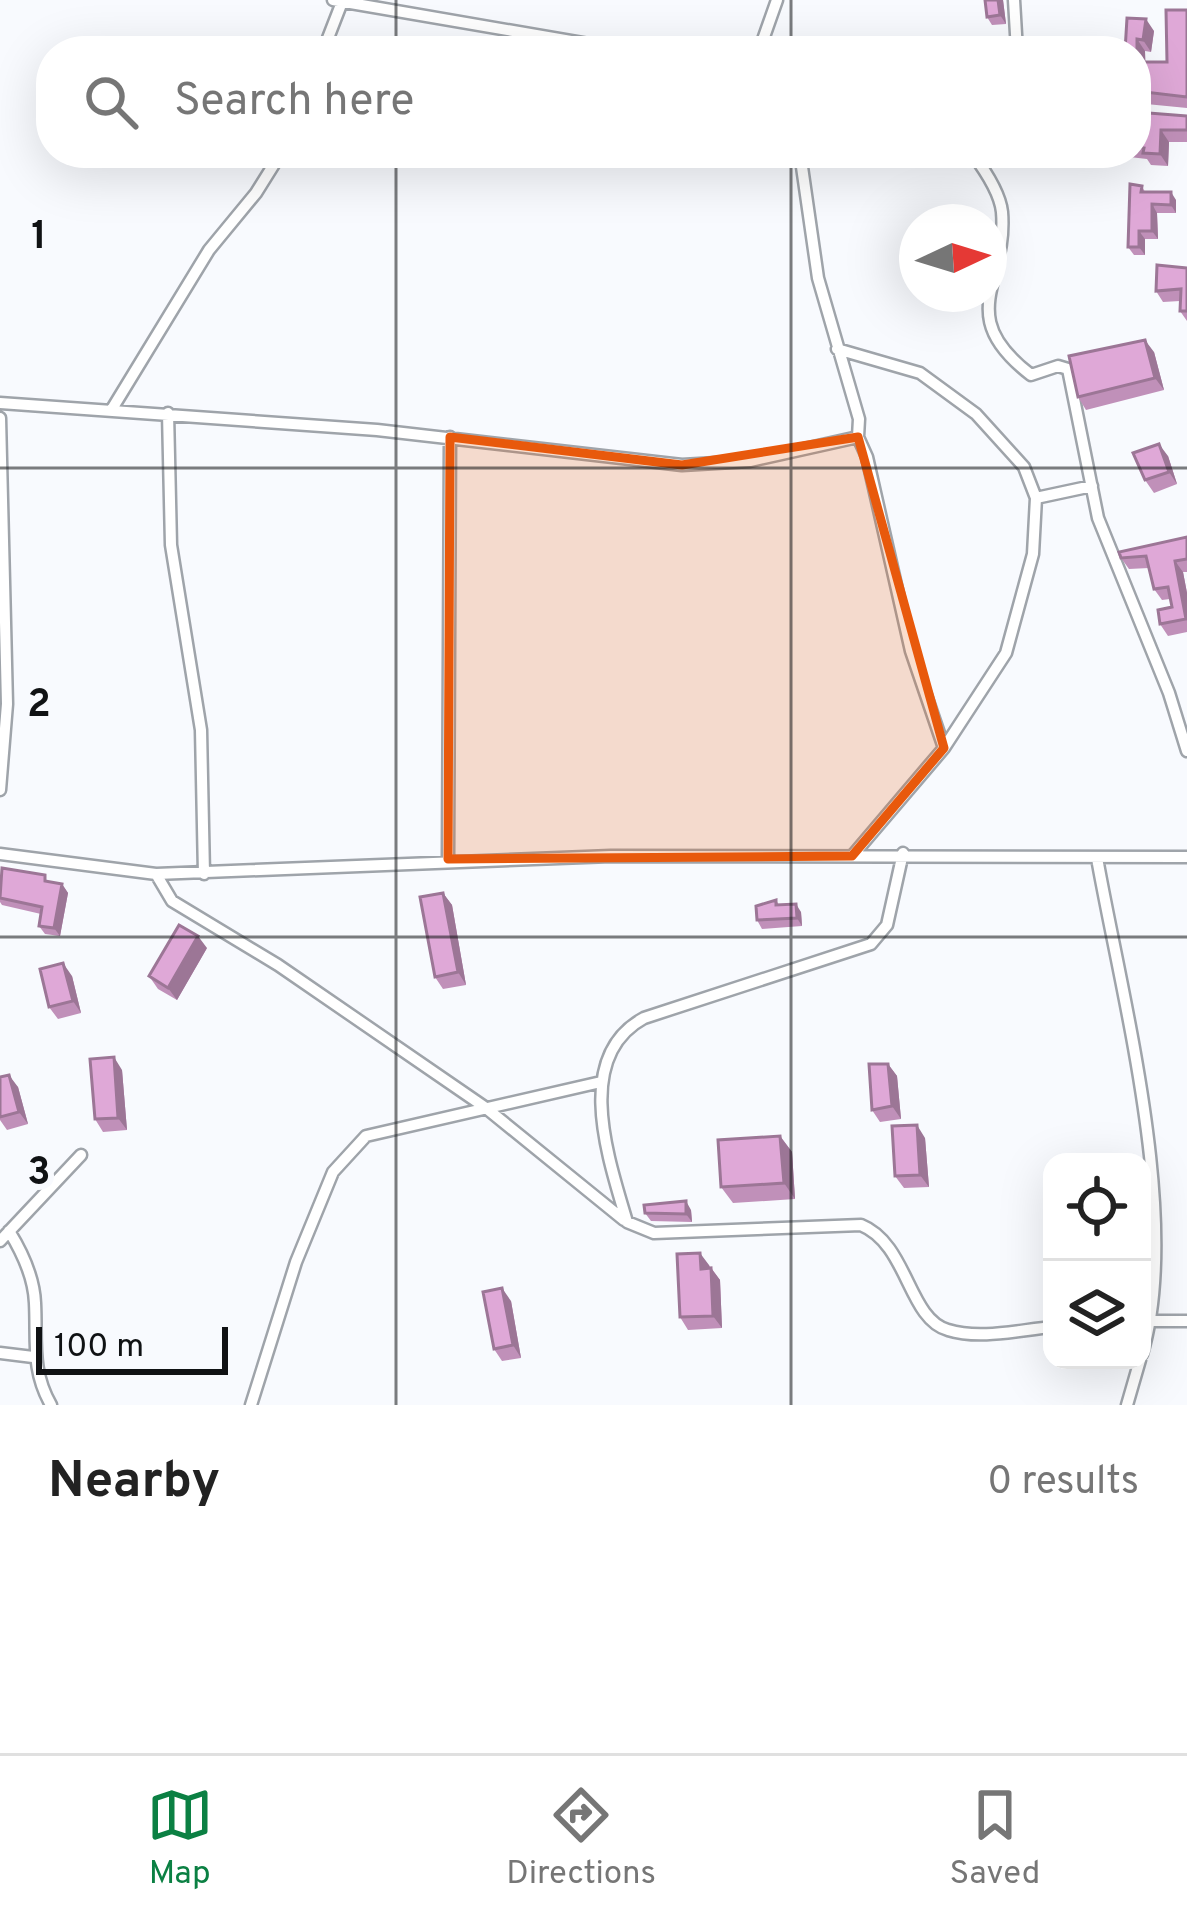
<!DOCTYPE html>
<html lang="en">
<head>
<meta charset="utf-8">
<style>
	:root { --surface:#fff; --page:#f6f6f6; --text:#222; --muted:#767676; --line:#e0e0e0; --accent:#0b8043 }
	body { margin:0; font-family:Overpass,sans-serif; background:var(--page); color:var(--text) }
	.controls { position:absolute; right:36px; bottom:36px; display:grid; overflow:hidden; border-radius:24px; box-shadow:0 12px 48px #0002 }
	.controls button { width:108px; height:108px; display:grid; place-items:center; padding:0; border:0; border-bottom:3px solid var(--line); background:var(--surface); color:var(--text); font:60px sans-serif }
	.compass { position:absolute; left:899px; top:204px; width:108px; height:108px; border-radius:50%; background:var(--surface); box-shadow:0 12px 48px #0002; rotate:86deg }
	.scale { position:absolute; left:36px; bottom:30px; width:192px; box-sizing:border-box; padding-left:12px; border:6px solid #101214; border-top:0; font-size:33px; line-height:42px; white-space:nowrap; color:#101214; -webkit-text-stroke:9px #f8fafe; paint-order:stroke }
	.list { margin:0; padding:0; list-style:none }
	h2 { display:flex; justify-content:space-between; align-items:center; height:156px; margin:0; padding:0 48px; font-size:51px }
	h2 small { font-size:39px; font-weight:400; color:var(--muted) }
	.icon { flex:none; width:66px; height:66px; fill:none; stroke:currentColor; stroke-width:2; stroke-linecap:round; stroke-linejoin:round }
	.map { position:relative; flex:none; width:1187px; height:1405px; overflow:hidden }
	.search { position:absolute; background:var(--surface); box-shadow:0 12px 48px #0002; left:36px; right:36px; top:36px; height:132px; display:flex; align-items:center; gap:30px; box-sizing:border-box; padding:0 42px; border-radius:48px; color:var(--muted); font-size:45px }
	.sheet { height:348px; background:var(--surface) }
	nav { display:flex; justify-content:space-around; align-items:center; box-sizing:border-box; height:168px; border-top:3px solid var(--line); background:var(--surface); font-size:33px; color:var(--muted) }
	nav a { display:grid; justify-items:center; gap:6px }
	nav .on { color:var(--accent) }
	.map>svg:first-child { display:block }
</style>
</head>
<body>
<div class="map">
<svg width="1187" height="1405" viewBox="0 0 1187 1405">
	<rect width="100%" height="100%" fill="#f8fafe"/>
	<g fill="none" stroke-linecap="round" stroke-linejoin="round">
		<!-- minor casing -->
		<g stroke="#9fa4aa" stroke-width="15">
			<path id="minor" d="M333,0L629,51
				M1014,0L1017,51
				M323,51L342,2
				M759,51L777,0
				M908,51L930,45L951,51
				M800,153L818,278L859,419L858,437L867,457L911,651L944,748
				M972,153C984,169 1000,192 1002,212C1008,284 953,315 1031,375L1058,366L1068,369L1098,518L1169,693L1187,751
				M837,349L920,373L976,414L1024,467L1036,498L1033,554L1006,653L944,748L853,855
				M0,403L377,430L682,465L750,461L858,437
				M112,409L209,250L256,193L281,153
				M168,413L171,545L201,730L204,874
				M0,418L7,704L0,790
				M1036,498L1092,486
				M903,853L887,925L871,944L644,1018C572,1057 609,1160 627,1222L654,1233L861,1225C908,1244 908,1319 948,1330C980,1340 1019,1330 1052,1327
				M0,854L156,874L611,856L1187,857
				M1097,858C1122,998 1182,1220 1142,1354
				M448,859L450,437
				M156,874L172,901L278,965L486,1108L624,1220
				M9,1231C22,1252 34,1277 35,1303C37,1342 31,1370 51,1405
				M0,1241L81,1155
				M1142,1321H1187
				M0,1353L33,1357
				M251,1405L296,1262L333,1172L366,1136L601,1082
				M1127,1405L1140,1360"/>
		</g>
		<!-- minor -->
		<use href="#minor" stroke="#fff" stroke-width="10"/>
	</g>
	<!-- wall -->
	<path fill="#c090b9" d="M985,0H1003L1006,24L992,25L987,17Z
		M1187,10V108L1136,103V51L1127,18L1154,31L1151,52L1145,51V62H1167Z
		M1136,112L1187,116V142H1169L1168,166L1151,165L1147,159L1094,153H1136Z
		M1142,186L1145,192L1176,200V213H1157L1158,239H1145V255H1134L1128,247Z
		M1187,268V321L1180,311V301L1163,302L1156,291Z
		M1154,352L1164,390L1086,410L1078,397Z
		M1168,456L1177,484L1154,493L1145,480Z
		M1187,537V572H1183L1187,593V632L1168,636L1160,624L1172,607L1170,599L1162,600L1154,589L1149,568L1129,569L1121,558Z
		M0,880L62,884L68,893L60,936L45,934L39,926L41,914L2,905L0,902Z
		M443,893L452,905L466,985L443,989L435,977Z
		M776,900L779,905L801,912L802,926L762,929L757,920Z
		M207,948L177,1000L158,989L149,976Z
		M72,976L81,1013L58,1019L49,1007Z
		M888,1064L897,1076L901,1119L880,1122L872,1110Z
		M122,1070L127,1130L103,1132L95,1119Z
		M0,1077L18,1087L28,1124L7,1130L0,1120Z
		M780,1136L792,1152L795,1199L733,1203L721,1187Z
		M925,1138L929,1187L904,1188L895,1176Z
		M691,1210L692,1222L651,1221L645,1213Z
		M709,1265L720,1280L722,1328L688,1330L680,1317Z
		M511,1301L521,1358L502,1361L494,1349Z"/>
	<!-- shaded-wall -->
	<path fill="#9c7696" d="M998,0H1003L1006,24L1000,15Z
		M1146,19L1154,31L1151,52L1143,40Z
		M1137,39L1145,51L1146,74L1137,62Z
		M1161,130L1169,142L1168,166L1160,154Z
		M1171,192L1176,200V213L1171,205Z
		M1152,204L1157,213L1158,239L1152,231Z
		M1139,231L1145,239V255L1139,247Z
		M1145,340L1154,352L1164,390L1155,378Z
		M1159,444L1168,456L1177,484L1169,472Z
		M1175,561L1183,572L1187,593V621Z
		M62,884L68,893L60,936L54,928Z
		M443,893L452,905L466,985L458,972Z
		M796,904L801,912L802,926L797,918Z
		M198,936L207,948L177,1000L168,988Z
		M63,963L72,976L81,1013L73,1001Z
		M114,1057L122,1070L127,1130L118,1118Z
		M888,1064L897,1076L901,1119L892,1106Z
		M9,1075L18,1087L28,1124L19,1112Z
		M917,1125L925,1138L929,1187L920,1175Z
		M780,1136L792,1152L795,1199L784,1183Z
		M686,1201L691,1210L692,1222L686,1214Z
		M700,1253L709,1265L710,1281L701,1269Z
		M711,1268L720,1280L722,1328L713,1316Z
		M502,1288L511,1301L521,1358L513,1345Z"/>
	<!-- building -->
	<path fill="#dfa8d7" stroke="#9c7696" stroke-width="3" d="M985,0H998L1000,15L987,17Z
		M1166,10H1187V97L1136,91V51H1125L1127,18L1146,19L1143,40L1137,39V62H1167Z
		M1136,112L1187,116V130H1161L1160,154L1143,153L1144,148L1136,147Z
		M1130,184L1142,186L1141,192H1171V205L1152,204V231H1139V247H1128Z
		M1157,265L1187,268V311H1180L1181,289L1156,291Z
		M1145,340L1155,378L1078,397L1069,356Z
		M1159,444L1169,472L1145,480L1133,453Z
		M1187,537V559L1175,561L1186,619L1160,624L1158,610L1172,607L1168,587L1154,589L1146,556L1121,558L1119,552Z
		M2,868L45,875V881L62,884L54,928L39,926L42,907L0,898Z
		M443,893L458,972L435,977L420,897Z
		M776,900V905L796,904L797,918L757,920L756,906Z
		M179,925L198,936L168,988L149,976Z
		M63,963L73,1001L49,1007L40,969Z
		M114,1057L118,1118L95,1119L90,1059Z
		M869,1064H888L892,1106L872,1110Z
		M9,1075L19,1112L0,1117V1077Z
		M917,1125L920,1175L895,1176L892,1126Z
		M780,1136L784,1183L721,1187L718,1140Z
		M686,1201V1214L645,1213L644,1205Z
		M700,1253L701,1269L711,1268L713,1316L680,1317L677,1254Z
		M502,1288L513,1345L494,1349L483,1292Z"/>
	<!-- marked area -->
	<path fill="#e8590c" fill-opacity="0.2" stroke="#e8590c" stroke-width="9" stroke-linejoin="round" d="M450,437L682,465L858,437L944,748L852,856L448,859Z"/>
	<!-- grid -->
	<path fill="none" stroke="#101214" stroke-width="3" stroke-opacity="0.55" d="M396,0V51M791,0V51M396,153V1405M791,153V1405M0,468H1187M0,937H1187"/>
	<g font-size="39" text-anchor="middle" font-weight="bold" fill="#101214" stroke="#f8fafe" stroke-width="12" stroke-linejoin="round" paint-order="stroke">
		<text x="39" y="248">1</text>
		<text x="39" y="716">2</text>
		<text x="39" y="1184">3</text>
	</g>
</svg>
<div class="controls">
<button><svg class="icon" aria-label="locate" viewBox="0 0 24 24"><circle cx="12" cy="12" r="6"/><path d="M12 2v4M12 18v4M2 12h4M18 12h4"/></svg></button>
<button><svg class="icon" aria-label="layers" viewBox="0 0 24 24"><path d="M12 4l9 5-9 5-9-5zM3 14l9 5 9-5"/></svg></button>
</div>
<svg class="compass" viewBox="-18 -18 36 36"><path d="M0-13l5 13h-10z" fill="#e53935"/><path d="M0 13l5-13h-10z" fill="#767676"/></svg>
<div class="scale">100 m</div>
<div class="search"><svg class="icon" aria-label="search" viewBox="0 0 24 24"><circle cx="10" cy="10" r="6"/><path d="M15 15l6 6"/></svg>Search here</div>
</div>
<section class="sheet">
<h2>Nearby<small>0 results</small></h2>
<ul class="list">
</ul>
</section>
<nav>
<a class="on"><svg class="icon" aria-label="map" viewBox="0 0 24 24"><path d="M3 6l6-2 6 2 6-2v14l-6 2-6-2-6 2zM9 4v14M15 6v14"/></svg>Map</a>
<a><svg class="icon" aria-label="directions" viewBox="0 0 24 24"><path d="M12 3l9 9-9 9-9-9zM9 14v-3h6M13 9l2 2-2 2"/></svg>Directions</a>
<a><svg class="icon" aria-label="saved" viewBox="0 0 24 24"><path d="M7 4h10v16l-5-4-5 4z"/></svg>Saved</a>
</nav>
</body>
</html>
